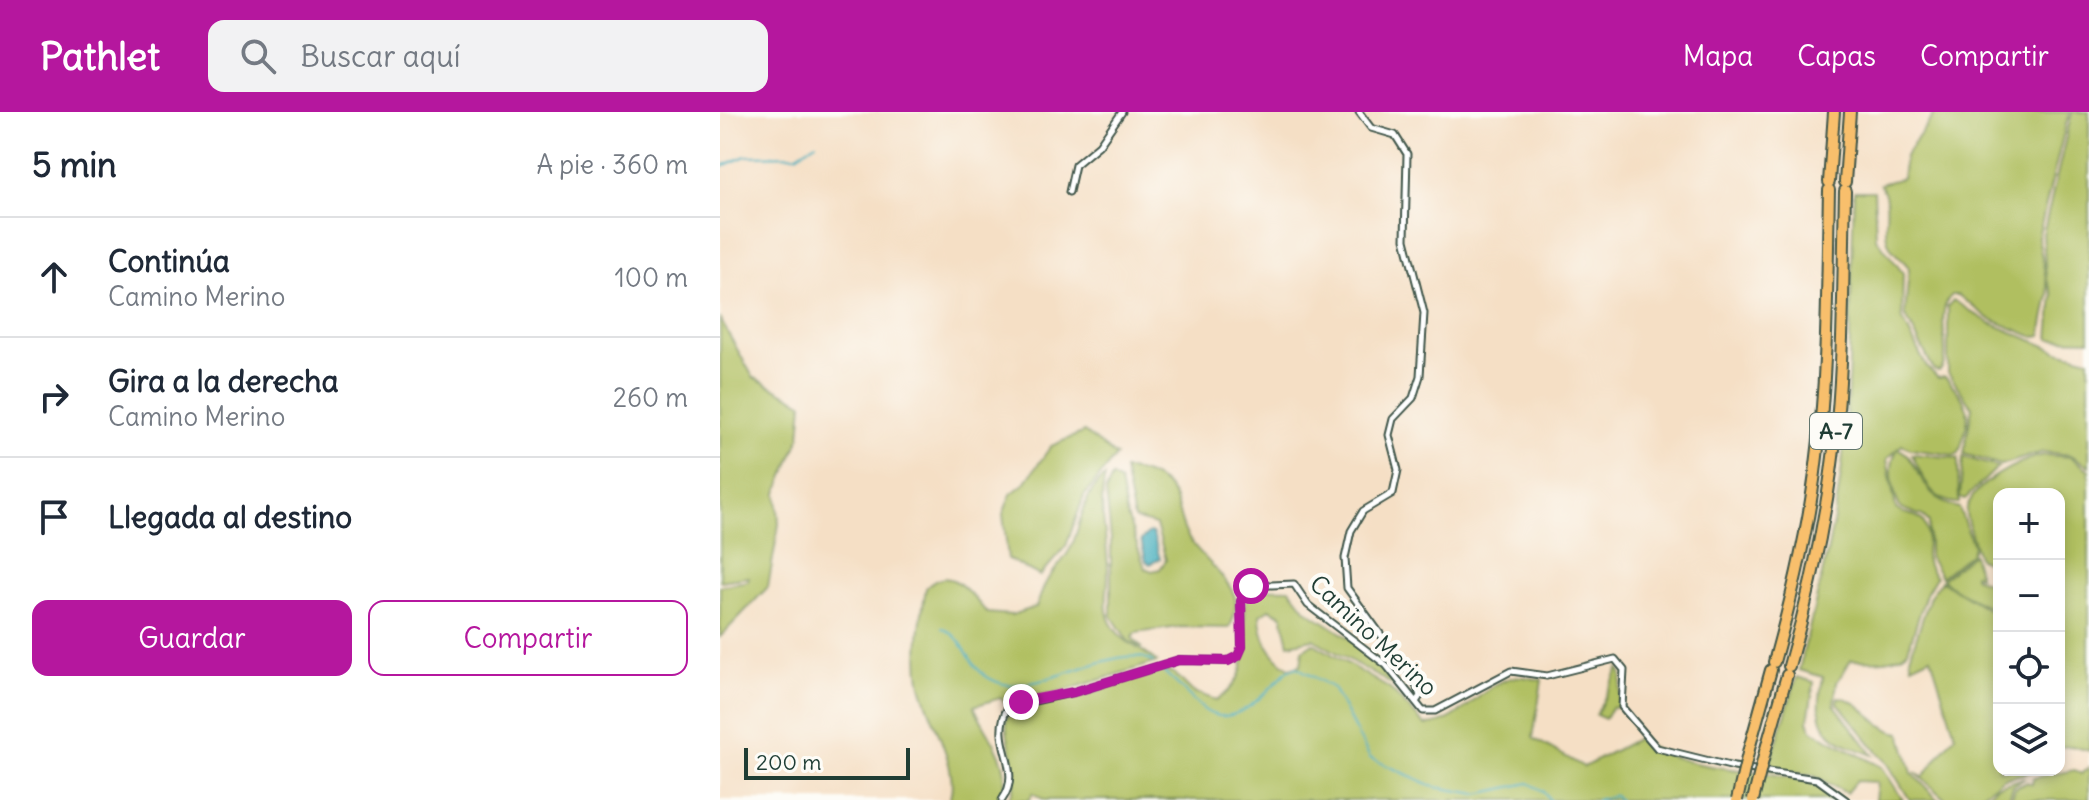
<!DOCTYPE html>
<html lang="es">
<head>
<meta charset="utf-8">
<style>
	:root { --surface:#fff; --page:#f2f2f3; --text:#1f2937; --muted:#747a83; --line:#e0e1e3; --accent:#b5179e }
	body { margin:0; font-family:Delius,sans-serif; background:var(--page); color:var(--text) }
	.controls { position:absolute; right:24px; bottom:24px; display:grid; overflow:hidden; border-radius:16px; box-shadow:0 4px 12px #0003 }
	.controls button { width:72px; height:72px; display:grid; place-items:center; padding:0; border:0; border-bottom:2px solid var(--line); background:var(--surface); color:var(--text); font:40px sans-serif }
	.scale { position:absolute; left:24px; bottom:20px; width:166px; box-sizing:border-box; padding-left:8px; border:4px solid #1f3d34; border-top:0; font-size:22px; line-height:28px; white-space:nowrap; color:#1f3d34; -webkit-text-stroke:6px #fdfcf7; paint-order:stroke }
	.stop { position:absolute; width:24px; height:24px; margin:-18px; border:6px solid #b5179e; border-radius:50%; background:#fff }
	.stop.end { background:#b5179e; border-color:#fff; box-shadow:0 2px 8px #0008 }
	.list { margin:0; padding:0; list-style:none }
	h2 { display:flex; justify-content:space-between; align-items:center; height:104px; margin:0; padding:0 32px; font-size:34px }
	h2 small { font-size:26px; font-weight:400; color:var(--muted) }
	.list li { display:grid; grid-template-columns:52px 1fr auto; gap:24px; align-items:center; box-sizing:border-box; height:120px; padding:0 32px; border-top:2px solid var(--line) }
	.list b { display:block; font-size:30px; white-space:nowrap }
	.list p { margin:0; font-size:26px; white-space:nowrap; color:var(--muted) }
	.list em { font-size:26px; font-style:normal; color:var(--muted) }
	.actions { display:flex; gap:16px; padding:24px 32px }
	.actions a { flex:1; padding:18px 0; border:2px solid var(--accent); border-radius:16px; text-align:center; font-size:28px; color:var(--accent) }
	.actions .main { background:var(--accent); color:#fff }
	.icon { flex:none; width:44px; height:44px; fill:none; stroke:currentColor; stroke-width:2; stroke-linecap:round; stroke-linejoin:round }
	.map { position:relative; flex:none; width:1369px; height:688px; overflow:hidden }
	header { display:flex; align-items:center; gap:48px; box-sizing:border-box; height:112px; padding:0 40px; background:var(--accent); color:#fff }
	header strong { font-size:38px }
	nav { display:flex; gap:44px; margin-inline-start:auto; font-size:28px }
	.search { width:560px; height:72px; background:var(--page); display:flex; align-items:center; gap:20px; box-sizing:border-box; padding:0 28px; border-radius:16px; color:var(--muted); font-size:30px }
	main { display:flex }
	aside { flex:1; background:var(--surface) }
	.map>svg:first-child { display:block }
</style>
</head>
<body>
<header>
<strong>Pathlet</strong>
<div class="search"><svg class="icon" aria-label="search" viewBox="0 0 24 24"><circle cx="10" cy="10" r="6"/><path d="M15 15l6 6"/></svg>Buscar aquí</div>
<nav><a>Mapa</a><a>Capas</a><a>Compartir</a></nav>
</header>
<main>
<aside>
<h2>5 min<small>A pie · 360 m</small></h2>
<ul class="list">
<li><svg class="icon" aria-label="ahead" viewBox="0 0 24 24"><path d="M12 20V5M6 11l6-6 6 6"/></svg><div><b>Continúa</b><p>Camino Merino</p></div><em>100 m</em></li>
<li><svg class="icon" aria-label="right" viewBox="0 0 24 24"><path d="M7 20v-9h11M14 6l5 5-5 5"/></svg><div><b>Gira a la derecha</b><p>Camino Merino</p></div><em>260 m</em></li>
<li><svg class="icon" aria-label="arrive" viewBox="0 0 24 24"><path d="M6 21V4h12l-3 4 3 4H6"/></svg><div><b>Llegada al destino</b></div></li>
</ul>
<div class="actions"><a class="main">Guardar</a><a>Compartir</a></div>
</aside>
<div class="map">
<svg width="1369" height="688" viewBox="0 0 1369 688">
	<rect width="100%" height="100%" fill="#fdfcf7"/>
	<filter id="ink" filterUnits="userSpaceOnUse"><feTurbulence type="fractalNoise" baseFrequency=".0125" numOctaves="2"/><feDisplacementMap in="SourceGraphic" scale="16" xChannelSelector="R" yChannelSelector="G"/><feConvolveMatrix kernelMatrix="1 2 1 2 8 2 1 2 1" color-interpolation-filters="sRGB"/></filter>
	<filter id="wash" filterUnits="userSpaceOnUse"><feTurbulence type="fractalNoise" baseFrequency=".006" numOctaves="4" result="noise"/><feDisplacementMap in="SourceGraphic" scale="32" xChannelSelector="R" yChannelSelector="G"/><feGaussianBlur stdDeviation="1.8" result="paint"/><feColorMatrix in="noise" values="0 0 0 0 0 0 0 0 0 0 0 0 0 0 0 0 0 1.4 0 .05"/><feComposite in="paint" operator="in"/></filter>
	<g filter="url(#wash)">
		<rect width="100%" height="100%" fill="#f5dfc5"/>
		<!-- green -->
		<path fill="#b0bf61" stroke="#687e4a" stroke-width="2" d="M1211,0H1349L1318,125L1329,183L1321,223L1314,225L1270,207L1238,183H1232C1212,199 1235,248 1219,259L1214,258L1185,203L1189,156C1184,148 1175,143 1171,136C1159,115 1174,92 1160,72L1182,66L1185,44L1213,4Z
			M1352,0H1369V228L1329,227L1333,183L1326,166L1323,122Z
			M1134,79H1154L1156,126L1183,161L1182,206L1206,254L1218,266L1225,265C1254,296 1251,302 1239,341L1234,343L1190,337L1182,333L1167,347L1176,397C1184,404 1199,401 1204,411C1214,428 1196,445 1216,465L1206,482L1188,538C1175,552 1149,548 1131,548L1117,570L1114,592L1153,643C1105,626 1093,617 1103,565L1079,558C1095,490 1114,423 1122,354C1131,263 1131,170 1134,79Z
			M1233,188L1270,211L1338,239L1369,247V354L1351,343L1323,340L1281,353L1244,342L1252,295L1228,261V194Z
			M0,207L33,265L83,291L80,325L57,381L59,412L48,475L0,525V474L28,469L29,465L0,469Z
			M364,320L396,344L364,384L346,434L320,464L288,447L283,402L291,382L305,371L331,334Z
			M1178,337C1199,342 1197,387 1239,396L1253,434L1251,441L1221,465L1209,445V410L1203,404L1180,396C1173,380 1167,352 1178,337Z
			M1192,342L1238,346L1239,391C1211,391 1202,364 1192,342Z
			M1324,343L1351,345L1369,358V639L1352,634L1339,635V382H1279V455L1259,447C1257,442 1245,404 1246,400C1250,372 1300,348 1324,343Z
			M1243,345L1278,355L1245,387L1240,386Z
			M404,358C419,358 431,362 444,372C461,386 457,410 469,427C480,443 511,469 515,486C517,497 514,507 509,516L459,515L416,521L412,526L422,536L408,529L391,503V427L386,379L392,365L400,370L406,401L425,456L432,459L440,457L446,448L436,413L414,407Z
			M385,365C377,395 389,431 388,463C388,479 383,496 391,511C403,533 421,535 437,550L343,579L286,591L280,586L254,594C267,624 299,656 278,688H229C242,657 206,602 200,569C195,540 201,505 206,476C231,450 250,482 267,501L292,503L316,495C320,486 323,475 328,467C337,454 347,446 353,431C361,410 365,378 385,365Z
			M1253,442L1259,464L1254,462V465L1279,476V500L1235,478L1222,467Z
			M1221,469L1279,504V658H1318L1283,667L1253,688H1226L1195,660L1203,665L1235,623L1211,545L1192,554L1190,545L1210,484Z
			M570,477L586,498L629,526L678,576L593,527L569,532L562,503L549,497L540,503C540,526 550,543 569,556L581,553L583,538L593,531L670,577L705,613C741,614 762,570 796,565C804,564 814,567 822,568L813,626L864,655L918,626C976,672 1071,646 1122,688H324L313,681L309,688H288C307,660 283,634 287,605L297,597L369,582L440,557L454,561L473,580L496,588C546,561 512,493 532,481C542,475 559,477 570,477Z
			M899,556L902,563L898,595L891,596L885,607L876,603Z
			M1077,565L1094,570L1088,609L1093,619L1162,655L1183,688H1155L1157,670L1136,669L1126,681L1093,663L1048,658Z
			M1118,585C1146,588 1154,618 1181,621L1192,661L1218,688H1190L1168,652L1117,590Z
			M1369,655V688H1291L1295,676L1307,670L1312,672L1313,666L1355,658L1361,662Z
			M1305,666L1293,674L1288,688H1261L1277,674Z"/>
		<!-- water -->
		<path fill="#3caaba" stroke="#2e7477" stroke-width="2" d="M429,421L433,422L440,447L430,452L426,449L421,428Z"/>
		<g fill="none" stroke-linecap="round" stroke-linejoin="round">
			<!-- stream -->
			<path stroke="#3caaba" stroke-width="2" d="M0,55L26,44L77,43L96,31
				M222,516C251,527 245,563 284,572C324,580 404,528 433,550
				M441,558C457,570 469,585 483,597C514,621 547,579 567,559L577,555L613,576L650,646L715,675L758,682L809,671L823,679L830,688
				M877,688L894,683L899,688"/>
		</g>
	</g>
	<g filter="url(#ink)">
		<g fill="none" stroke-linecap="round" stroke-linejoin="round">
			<!-- street casing -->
			<g stroke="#3f554a" stroke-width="9">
				<path id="street" d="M639,0L651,16L675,23L687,42L685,127L704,201L700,264L693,286L673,307L669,323L678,358L673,381L643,399L631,419L625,446L627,476L695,570L700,584L696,590
					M349,80L355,53L379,33L402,0
					M282,688C305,655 268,632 288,595L354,580L459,548L508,549L518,544L522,535L521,489L525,480L531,474L574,472L588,493L666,553L703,599H715L791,559L827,564L895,547L904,558L902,595L937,636L1014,655L1097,667L1126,688"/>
			</g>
			<!-- highway casing -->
			<g stroke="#3f554a" stroke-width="14">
				<path id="highway" d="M1109,70L1114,0
					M1125,70L1130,0
					M1054,550C1072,485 1088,420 1096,353C1108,262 1107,170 1109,78
					M1069,554C1092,474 1109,393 1117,310C1124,233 1123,156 1125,79
					M1029,637L1051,558
					M1045,640L1067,563"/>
			</g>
			<!-- street -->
			<use href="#street" stroke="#fff" stroke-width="5"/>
			<!-- highway -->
			<use href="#highway" stroke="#f8bf6c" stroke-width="10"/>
			<!-- highway-bridge casing -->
			<g stroke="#3f554a" stroke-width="14" stroke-linecap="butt">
				<path id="highway-bridge" d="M1017,688L1029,637
					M1033,688L1045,640"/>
			</g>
			<!-- highway-bridge -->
			<use href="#highway-bridge" stroke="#f8bf6c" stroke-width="10"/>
		</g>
	</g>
	<g fill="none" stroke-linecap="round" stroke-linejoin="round" filter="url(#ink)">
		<!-- route -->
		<path stroke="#b5179e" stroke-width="10" d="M301,590L354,580L459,548L508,549L518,544L522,535L521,489L531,474"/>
	</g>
	<g text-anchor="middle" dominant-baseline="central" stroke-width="8" stroke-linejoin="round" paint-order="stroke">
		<!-- shield labels -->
		<rect fill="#fdfcf7" stroke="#62766e" stroke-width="2" x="1090" y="301" width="52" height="36" rx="6"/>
		<g font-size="22" font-weight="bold" fill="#1f3d34">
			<text x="1116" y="319">A-7</text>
		</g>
		<!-- street labels -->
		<g font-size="24" fill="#1f3d34" stroke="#fdfcf7">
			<text transform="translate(654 523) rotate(43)">Camino Merino</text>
		</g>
	</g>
</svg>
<div class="controls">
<button>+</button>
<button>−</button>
<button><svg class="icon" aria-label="locate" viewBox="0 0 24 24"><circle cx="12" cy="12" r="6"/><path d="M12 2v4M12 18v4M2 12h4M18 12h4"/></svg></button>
<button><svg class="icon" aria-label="layers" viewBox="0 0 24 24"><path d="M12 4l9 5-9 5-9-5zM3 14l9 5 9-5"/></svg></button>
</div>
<div class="scale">200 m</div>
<div class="stop" style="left:531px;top:474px"></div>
<div class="stop end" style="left:301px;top:590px"></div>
</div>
</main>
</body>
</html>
